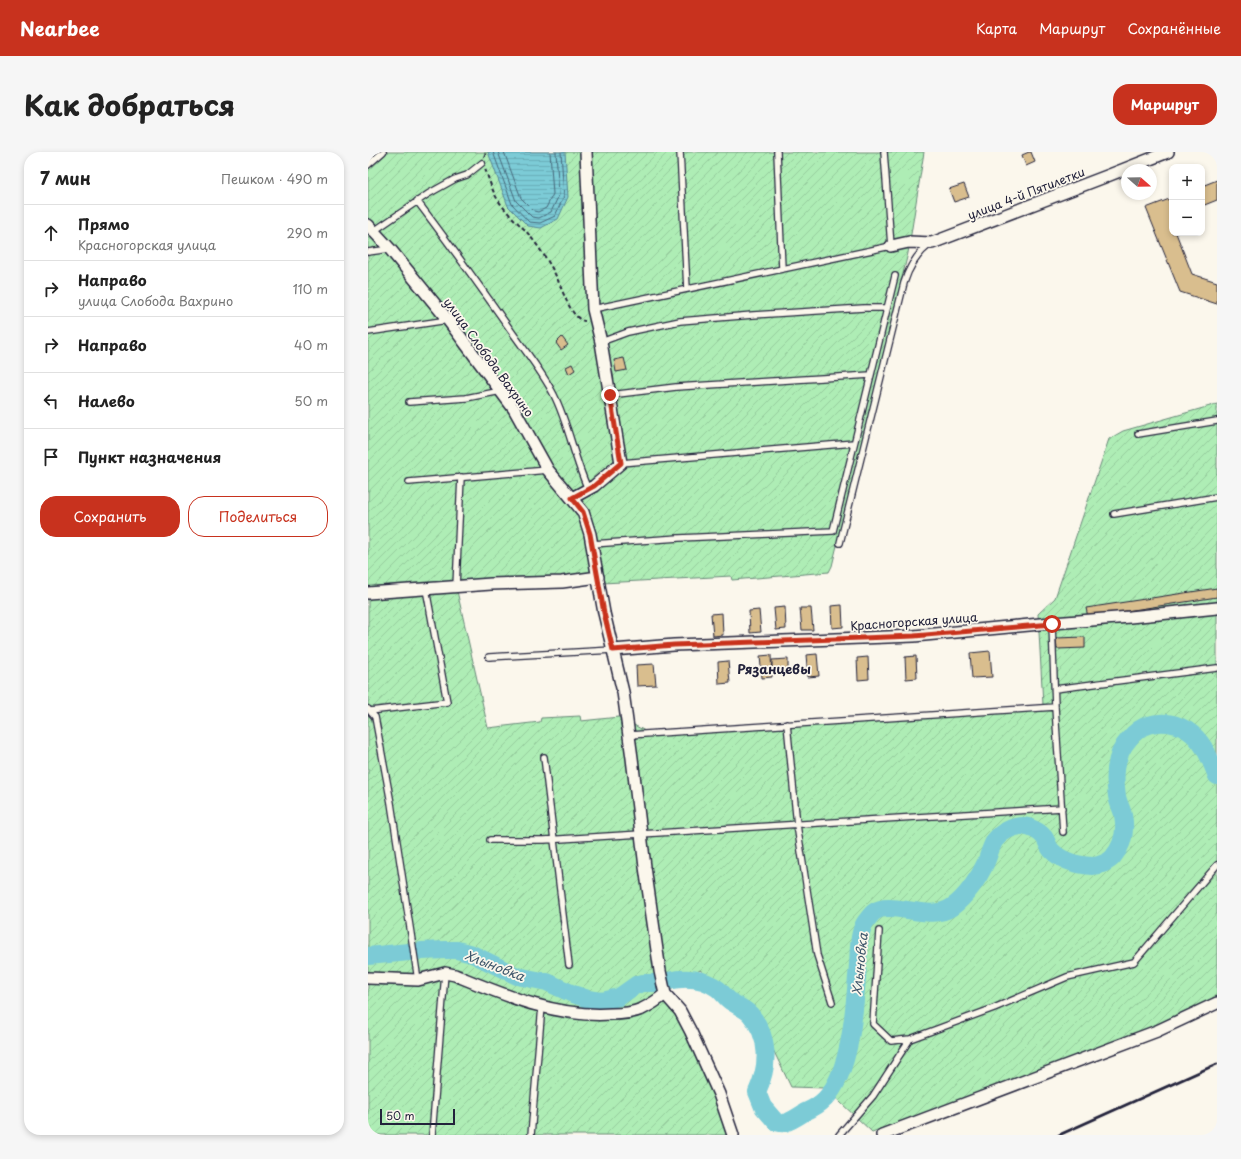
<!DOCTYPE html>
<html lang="ru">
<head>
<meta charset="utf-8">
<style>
	:root { --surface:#fff; --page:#f6f6f6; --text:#222; --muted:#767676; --line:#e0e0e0; --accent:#c8321e }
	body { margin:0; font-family:"Playpen Sans",sans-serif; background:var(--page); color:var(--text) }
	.controls { position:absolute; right:12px; top:12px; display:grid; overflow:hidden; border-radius:8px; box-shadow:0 2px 6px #0003 }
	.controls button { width:36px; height:36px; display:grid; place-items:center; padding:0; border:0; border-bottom:1px solid var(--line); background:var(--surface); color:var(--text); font:20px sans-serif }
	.compass { position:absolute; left:753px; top:12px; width:36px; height:36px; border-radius:50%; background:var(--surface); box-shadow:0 2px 6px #0003; rotate:110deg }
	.scale { position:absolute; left:12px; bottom:10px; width:75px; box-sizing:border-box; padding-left:4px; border:2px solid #22223b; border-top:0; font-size:11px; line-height:14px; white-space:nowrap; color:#22223b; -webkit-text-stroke:3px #fbf7ec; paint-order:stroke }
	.stop { position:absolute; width:12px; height:12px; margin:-9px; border:3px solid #c8321e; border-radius:50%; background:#fff }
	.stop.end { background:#c8321e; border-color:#fff; box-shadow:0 1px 4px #0008 }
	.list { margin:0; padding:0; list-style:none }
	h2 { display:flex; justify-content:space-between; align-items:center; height:52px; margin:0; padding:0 16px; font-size:17px }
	h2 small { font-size:13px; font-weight:400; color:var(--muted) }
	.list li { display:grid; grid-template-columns:26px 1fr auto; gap:12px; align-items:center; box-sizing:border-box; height:56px; padding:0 16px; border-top:1px solid var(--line) }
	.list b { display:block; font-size:15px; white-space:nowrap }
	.list p { margin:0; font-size:13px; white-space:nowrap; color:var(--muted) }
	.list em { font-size:13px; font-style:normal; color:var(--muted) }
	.actions { display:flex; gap:8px; padding:12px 16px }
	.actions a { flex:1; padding:9px 0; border:1px solid var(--accent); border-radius:16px; text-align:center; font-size:14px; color:var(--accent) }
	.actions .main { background:var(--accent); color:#fff }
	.icon { flex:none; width:22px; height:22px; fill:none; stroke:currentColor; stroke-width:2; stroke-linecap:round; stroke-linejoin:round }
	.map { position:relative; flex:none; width:849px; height:983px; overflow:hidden; border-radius:16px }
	header { display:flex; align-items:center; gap:24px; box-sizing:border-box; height:56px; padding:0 20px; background:var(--accent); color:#fff }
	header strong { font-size:19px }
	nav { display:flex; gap:22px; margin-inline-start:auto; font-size:14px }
	.intro { display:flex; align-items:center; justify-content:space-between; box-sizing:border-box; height:96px; padding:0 24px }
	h1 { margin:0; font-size:28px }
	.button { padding:10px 18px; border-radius:16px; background:var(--accent); color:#fff; font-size:14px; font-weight:700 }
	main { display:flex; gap:24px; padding:0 24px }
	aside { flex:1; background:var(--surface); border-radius:16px; box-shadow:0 2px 6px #0003 }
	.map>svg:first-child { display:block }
</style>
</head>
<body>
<header>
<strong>Nearbee</strong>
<nav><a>Карта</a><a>Маршрут</a><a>Сохранённые</a></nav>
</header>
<div class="intro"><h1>Как добраться</h1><a class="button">Маршрут</a></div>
<main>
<aside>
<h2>7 мин<small>Пешком · 490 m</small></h2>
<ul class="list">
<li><svg class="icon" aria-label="ahead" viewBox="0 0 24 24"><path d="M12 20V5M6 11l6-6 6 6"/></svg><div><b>Прямо</b><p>Красногорская улица</p></div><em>290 m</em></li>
<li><svg class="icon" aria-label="right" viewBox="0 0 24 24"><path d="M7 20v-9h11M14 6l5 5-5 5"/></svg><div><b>Направо</b><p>улица Слобода Вахрино</p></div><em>110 m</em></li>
<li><svg class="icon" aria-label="right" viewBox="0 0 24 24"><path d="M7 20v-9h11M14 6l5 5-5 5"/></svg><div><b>Направо</b></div><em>40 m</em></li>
<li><svg class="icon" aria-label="left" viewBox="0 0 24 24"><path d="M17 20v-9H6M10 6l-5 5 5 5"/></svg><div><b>Налево</b></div><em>50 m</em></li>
<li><svg class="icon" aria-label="arrive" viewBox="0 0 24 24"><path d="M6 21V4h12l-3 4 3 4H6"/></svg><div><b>Пункт назначения</b></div></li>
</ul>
<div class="actions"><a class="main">Сохранить</a><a>Поделиться</a></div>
</aside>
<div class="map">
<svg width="849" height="983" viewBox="0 0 849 983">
	<defs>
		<pattern id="garden-furrows" width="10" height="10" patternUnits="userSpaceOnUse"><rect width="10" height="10" fill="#aeedb5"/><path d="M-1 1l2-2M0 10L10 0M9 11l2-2" fill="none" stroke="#95cb9d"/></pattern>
		<pattern id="water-rules" width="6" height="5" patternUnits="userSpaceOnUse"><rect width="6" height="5" fill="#7bcbd6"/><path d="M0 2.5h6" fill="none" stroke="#6aaeb9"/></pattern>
	</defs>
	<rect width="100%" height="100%" fill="#fbf7ec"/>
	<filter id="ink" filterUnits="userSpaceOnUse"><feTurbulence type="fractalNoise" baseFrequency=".025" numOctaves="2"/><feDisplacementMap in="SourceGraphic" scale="8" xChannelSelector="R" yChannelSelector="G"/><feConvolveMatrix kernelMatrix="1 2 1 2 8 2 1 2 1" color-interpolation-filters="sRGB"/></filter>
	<g filter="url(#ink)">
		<!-- garden -->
		<path fill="url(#garden-furrows)" stroke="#688878" d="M0,0H556L540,101L464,414L461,420L364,428L363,424L89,439L120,576L172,570L173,566L212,564L213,569L251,565L277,579L675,553L670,462L687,446L741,287L755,279L849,252V847L801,870L504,980L457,936L423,935L398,883L368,845L332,818L297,842L314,865L365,983H0Z"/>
		<!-- water -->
		<path fill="url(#water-rules)" stroke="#578798" d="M120,0H197L200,45L190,67L173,76L160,74L140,54Z"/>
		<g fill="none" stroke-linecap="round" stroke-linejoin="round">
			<!-- shore -->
			<path stroke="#466679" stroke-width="1" d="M125,0L144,52L161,70L172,71L187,64L196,44L193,0
				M130,0L148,49L164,65L171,66L183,60L191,43L188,0
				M136,0L153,46L166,59L170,60L178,56L185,42L182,0"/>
			<!-- river -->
			<path stroke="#7bcbd6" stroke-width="18" d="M53,799L78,798H89L104,802L149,824L179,830L205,842L220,847L234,849L251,845L268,833L275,831H289
				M0,804L41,800
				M300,829C317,825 336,826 350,837C354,840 357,845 361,848C367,853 376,856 382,862C402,885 401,914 389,940L395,955L408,970C410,970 413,972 416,971C422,970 431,964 437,960C444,957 452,952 457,947C484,919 487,850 490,812C491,799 490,780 498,769C500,767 503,762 506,760C523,747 561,771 584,755C598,745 611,726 618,710C621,703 623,694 627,688C633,680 645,674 655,674C662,675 671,679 676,685C679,689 680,695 684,699C695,710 709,713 724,714C731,714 741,710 745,705C755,693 758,678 755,663C754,657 750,651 749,644C746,625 747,602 761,587C766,581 772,575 780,573C793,569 807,571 819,578C836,589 842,607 849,624"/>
		</g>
		<!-- building -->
		<path fill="#d9be8e" stroke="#22223b" d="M661,0H663L667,10L658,14L654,3Z
			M849,28V48L834,54V34Z
			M596,32L601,45L586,50L581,37Z
			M804,46V66L802,67L804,72V81H808L824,122L849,130V152L812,140L778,56Z
			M194,185L200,193L193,198L188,191Z
			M256,206L259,218L248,220L246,208Z
			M204,212L207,218L201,222L198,215Z
			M849,436V445L720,465L718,456Z
			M474,453L475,475L464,476L463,454Z
			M417,455L418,477L408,478L406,456Z
			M432,456H443L445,478H434Z
			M391,458L393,480L382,481L381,459Z
			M354,461L355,483L345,484L343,462Z
			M717,485V496L689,497L688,486Z
			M622,499L624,525L604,526L602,501Z
			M449,502L451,524L440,525L438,503Z
			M403,503L404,525L394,526L392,504Z
			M548,504L549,526L538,527L537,505Z
			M500,505L501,527L490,528L489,506Z
			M420,507V521H404V508Z
			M360,509L362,531L351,532L350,510Z
			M286,512L288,533L269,534L268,513Z"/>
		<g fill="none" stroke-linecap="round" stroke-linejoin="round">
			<!-- service casing -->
			<g stroke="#22223b" stroke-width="8">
				<path id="service" d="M312,0L319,137
					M409,0L414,117
					M0,13L15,0
					M49,49C82,92 113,136 144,180C158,200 175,221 186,243C201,273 206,307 220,337
					M6,79L60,42L87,27L99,23L114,11
					M0,100L22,97
					M225,157L523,94L516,0
					M0,180L80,168
					M233,190L260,180L312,169L385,163L496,156H518
					M242,243L308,235L503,223
					M41,250L98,246L133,239
					M770,282L849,269
					M253,311L486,291
					M41,330L180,318
					M746,362L849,345
					M472,391L536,131C541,115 549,102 562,92
					M224,392L311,386L465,379L527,124
					M88,435L93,325
					M684,472L687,555L695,680
					M121,505L245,498
					M687,537L849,516
					M0,557L7,565L23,651L50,828
					M2,559L79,550L58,437
					M419,572L429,673L449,803L464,850
					M261,583L687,555
					M176,605L201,813
					M122,688H176L273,682L694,656
					M511,779L505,872L523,889L542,887
					M64,983L77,821
					M163,983L174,854
					M471,983L505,944L542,887L626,856L699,825L766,810L849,713"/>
			</g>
			<!-- minor casing -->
			<g stroke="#22223b" stroke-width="14">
				<path id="minor" d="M0,73L22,97L80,168L146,257L180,318L215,360L222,382L236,461L255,540L264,606L277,715L292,819L297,842L312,859L323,880L351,942L365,983
					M523,94L541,90L564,91L739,24L800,0
					M204,346L226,334L253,311L233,190L225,157L218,0
					M0,441L123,432L194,430L230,425
					M245,498L306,493L546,484L672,472L762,465L849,456
					M0,826L50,828L77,821L87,823C136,843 189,866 243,862C254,862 264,861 274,857C282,853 290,848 297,842
					M514,983L789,879L849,851"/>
			</g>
			<!-- path -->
			<path stroke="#22223b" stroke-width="2" stroke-dasharray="4 3" stroke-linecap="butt" d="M116,5L118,0
				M117,17C121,27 124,39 130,48C138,60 147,68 157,78C169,92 180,108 188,124C194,136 203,168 217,169"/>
			<!-- service -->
			<use href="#service" stroke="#fbf7ec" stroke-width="5.5"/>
			<!-- minor -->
			<use href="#minor" stroke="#fbf7ec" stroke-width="11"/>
			<!-- rail -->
			<path stroke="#22223b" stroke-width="3" d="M691,983L849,912"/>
		</g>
	</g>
	<g fill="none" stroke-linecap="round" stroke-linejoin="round" filter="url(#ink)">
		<!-- route -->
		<path stroke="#c8321e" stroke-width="5" d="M242,243L253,311L226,334L204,346L215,360L222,382L236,461L245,498L306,493L546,484L684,472"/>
	</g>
	<g text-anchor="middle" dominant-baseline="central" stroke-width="3.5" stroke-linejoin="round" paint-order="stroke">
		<!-- street labels -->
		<g font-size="12" fill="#22223b" stroke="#fbf7ec">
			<text transform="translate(658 41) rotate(-21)">улица 4-й Пятилетки</text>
			<text transform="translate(121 205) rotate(54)">улица Слобода Вахрино</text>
			<text transform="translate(546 469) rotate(-4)">Красногорская улица</text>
		</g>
		<!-- neighbourhood labels -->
		<g font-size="13" font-weight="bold" fill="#22223b" stroke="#fbf7ec">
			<text x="406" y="516">Рязанцевы</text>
		</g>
		<!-- water labels -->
		<g font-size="13" font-style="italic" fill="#3d556a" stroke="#fbf7ec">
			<text transform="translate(491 812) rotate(-84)">Хлыновка</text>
			<text transform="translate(127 813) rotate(21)">Хлыновка</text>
		</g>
	</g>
</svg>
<div class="controls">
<button>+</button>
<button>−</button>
</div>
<svg class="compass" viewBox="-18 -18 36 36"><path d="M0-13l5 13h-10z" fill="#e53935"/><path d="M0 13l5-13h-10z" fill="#767676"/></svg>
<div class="scale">50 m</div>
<div class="stop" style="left:684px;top:472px"></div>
<div class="stop end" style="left:242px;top:243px"></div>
</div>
</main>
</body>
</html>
